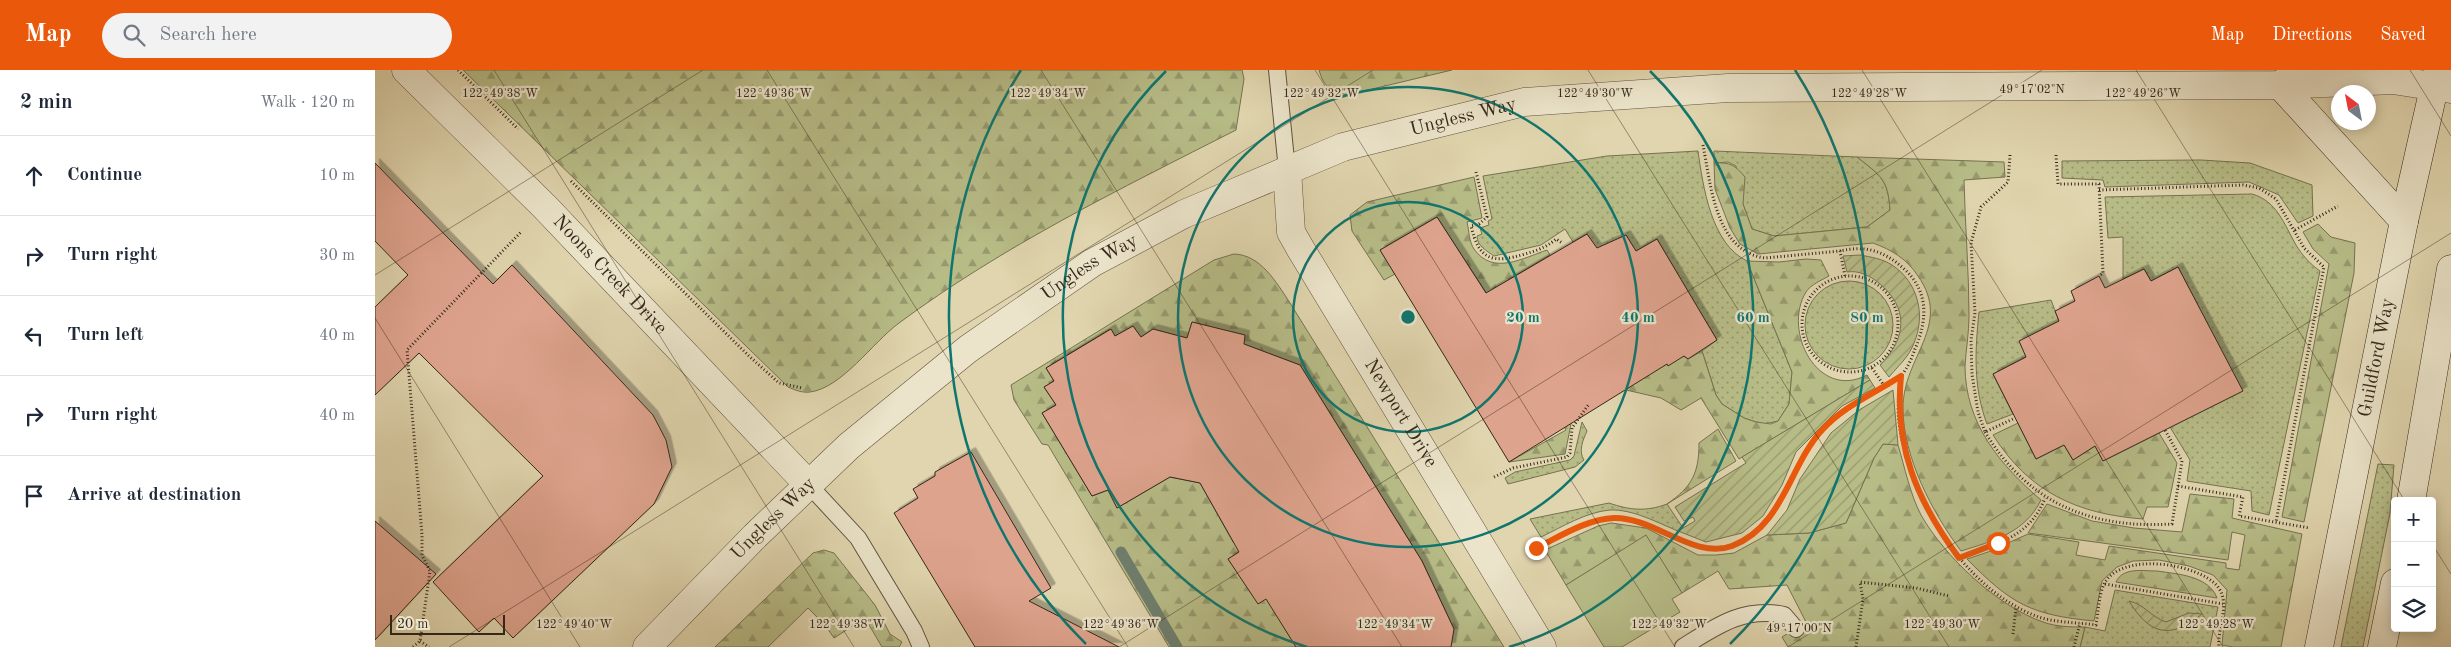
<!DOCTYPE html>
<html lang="en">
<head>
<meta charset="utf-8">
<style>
	:root { --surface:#fff; --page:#f2f2f3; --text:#1f2937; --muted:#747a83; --line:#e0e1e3; --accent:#ea580c }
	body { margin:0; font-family:"Old Standard TT",serif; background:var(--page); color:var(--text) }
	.controls { position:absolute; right:15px; bottom:15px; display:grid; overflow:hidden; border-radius:5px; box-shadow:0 2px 12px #0003 }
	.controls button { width:45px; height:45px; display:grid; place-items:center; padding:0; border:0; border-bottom:1px solid var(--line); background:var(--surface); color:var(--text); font:25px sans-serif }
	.compass { position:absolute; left:1956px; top:15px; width:45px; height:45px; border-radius:50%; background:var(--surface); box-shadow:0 2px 12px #0003; rotate:328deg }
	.scale { position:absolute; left:15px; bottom:12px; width:115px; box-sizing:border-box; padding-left:5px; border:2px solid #35281b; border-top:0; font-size:14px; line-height:18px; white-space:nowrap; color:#35281b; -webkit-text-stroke:4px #ebe4ca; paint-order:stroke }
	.stop { position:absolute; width:15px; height:15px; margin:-11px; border:4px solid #ea580c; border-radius:50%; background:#fff }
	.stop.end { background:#ea580c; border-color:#fff; box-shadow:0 1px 5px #0008 }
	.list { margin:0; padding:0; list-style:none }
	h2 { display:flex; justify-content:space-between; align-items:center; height:65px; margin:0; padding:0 20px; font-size:21px }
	h2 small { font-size:16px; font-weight:400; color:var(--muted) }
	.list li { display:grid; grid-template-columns:32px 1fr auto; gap:15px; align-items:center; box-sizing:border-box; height:80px; padding:0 20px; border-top:1px solid var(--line) }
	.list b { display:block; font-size:19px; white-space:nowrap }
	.list em { font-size:16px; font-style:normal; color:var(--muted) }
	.icon { flex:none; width:28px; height:28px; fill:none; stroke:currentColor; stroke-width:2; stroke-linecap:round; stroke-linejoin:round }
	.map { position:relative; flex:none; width:2076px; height:577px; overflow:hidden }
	header { display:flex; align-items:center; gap:30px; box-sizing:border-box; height:70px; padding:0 25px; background:var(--accent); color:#fff }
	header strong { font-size:24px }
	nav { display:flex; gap:28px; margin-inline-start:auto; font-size:18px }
	.search { width:350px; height:45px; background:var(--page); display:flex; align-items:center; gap:12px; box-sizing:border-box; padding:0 18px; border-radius:28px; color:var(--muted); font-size:19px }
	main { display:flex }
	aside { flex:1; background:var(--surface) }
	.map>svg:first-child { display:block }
</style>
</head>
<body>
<header>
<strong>Map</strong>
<div class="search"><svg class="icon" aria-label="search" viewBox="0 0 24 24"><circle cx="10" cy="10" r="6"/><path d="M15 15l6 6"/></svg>Search here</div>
<nav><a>Map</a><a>Directions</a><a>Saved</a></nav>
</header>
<main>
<aside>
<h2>2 min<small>Walk · 120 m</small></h2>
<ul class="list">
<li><svg class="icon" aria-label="ahead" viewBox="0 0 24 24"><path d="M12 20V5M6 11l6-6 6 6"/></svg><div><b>Continue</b></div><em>10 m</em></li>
<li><svg class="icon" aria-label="right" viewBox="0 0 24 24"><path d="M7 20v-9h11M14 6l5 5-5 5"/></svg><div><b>Turn right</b></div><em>30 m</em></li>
<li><svg class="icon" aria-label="left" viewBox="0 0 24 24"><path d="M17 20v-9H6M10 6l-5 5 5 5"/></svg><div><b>Turn left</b></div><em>40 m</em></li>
<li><svg class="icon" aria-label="right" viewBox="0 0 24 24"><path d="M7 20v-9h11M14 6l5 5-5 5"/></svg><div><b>Turn right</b></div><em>40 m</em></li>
<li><svg class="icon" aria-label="arrive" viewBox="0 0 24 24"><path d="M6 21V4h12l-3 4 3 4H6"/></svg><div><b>Arrive at destination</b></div></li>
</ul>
</aside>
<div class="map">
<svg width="2076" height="577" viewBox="0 0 2076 577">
	<defs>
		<pattern id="grass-dots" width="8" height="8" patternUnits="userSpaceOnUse" patternTransform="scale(1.25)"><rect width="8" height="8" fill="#b7bc87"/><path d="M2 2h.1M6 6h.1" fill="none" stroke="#96996e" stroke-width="1.8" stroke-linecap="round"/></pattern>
		<pattern id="forest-firs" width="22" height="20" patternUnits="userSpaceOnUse" patternTransform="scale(1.25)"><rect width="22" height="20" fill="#b7bc87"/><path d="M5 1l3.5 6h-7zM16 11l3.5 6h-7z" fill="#96996e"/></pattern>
		<pattern id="garden-furrows" width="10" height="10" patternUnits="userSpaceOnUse" patternTransform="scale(1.25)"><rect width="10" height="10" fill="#b7bc87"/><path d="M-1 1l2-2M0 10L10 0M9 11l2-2" fill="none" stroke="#96996e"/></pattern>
		<filter id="shadow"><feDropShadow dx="4.5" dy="-4.5" stdDeviation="0" flood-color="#0004"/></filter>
	</defs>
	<rect width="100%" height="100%" fill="#e0d5ae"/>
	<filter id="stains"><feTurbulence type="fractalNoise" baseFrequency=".004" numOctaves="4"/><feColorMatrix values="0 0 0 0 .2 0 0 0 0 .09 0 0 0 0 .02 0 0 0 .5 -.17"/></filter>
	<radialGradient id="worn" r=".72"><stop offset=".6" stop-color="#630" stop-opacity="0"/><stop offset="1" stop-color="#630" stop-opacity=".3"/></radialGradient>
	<!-- grass -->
	<path fill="url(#grass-dots)" stroke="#767251" d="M1323,81C1328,116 1336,174 1372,191L1417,302L1414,334L1403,351L1389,354L1381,352L1369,348L1347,334L1341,325L1327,281L1342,270L1282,169L1261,181L1251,165L1222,180L1212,164L1198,172L1190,159L1166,175L1119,186C1112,181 1102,176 1102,166L1107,164L1105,158L1114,155L1113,151L1117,149L1108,106L1232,86Z
		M1339,81L1482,87C1506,106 1513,109 1515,140L1492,157L1399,166L1377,159L1368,134L1361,96L1353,92L1339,93Z
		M1826,90L1875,93L1937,115L1938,146L1923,153L1904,125L1874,112L1730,117L1728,110L1687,108V91Z
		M1877,124C1902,131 1909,154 1921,175C1927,185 1935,194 1945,201L1894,445L1877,441L1876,421L1812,411L1815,390L1795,357L1867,321L1803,197L1776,211L1769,199L1748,209V167L1733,168L1730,127Z
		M1430 255a44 44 0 1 1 88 0a44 44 0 1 1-88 0Z
		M1676,230L1684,251L1651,287L1618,304L1638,344L1612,354C1598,317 1600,281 1604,242Z
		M1207,352L1212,361C1208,370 1203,381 1209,390L1200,397L1133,414L1130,408L1140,402L1195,390L1199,386Z
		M2003,394L2019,395L2015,443L1988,577H1966Z
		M1234,433C1254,440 1271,442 1292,434L1308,458L1303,461C1283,453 1258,439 1235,440C1211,442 1187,457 1166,467L1155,449Z
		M1740,520L1843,537L1835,577H1705L1710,557L1730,561Z"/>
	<!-- forest -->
	<path fill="url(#forest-firs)" stroke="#767251" d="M88,0H867L869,9L861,60C745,119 628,176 524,253C498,272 467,318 435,322C427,323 420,320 413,317Z
		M944,0H1077L972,25C955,21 949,17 944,0Z
		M1482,87L1629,92L1630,107L1589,110C1590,155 1594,201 1594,246C1594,263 1591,279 1590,296C1590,353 1625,395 1666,430C1650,463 1618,471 1586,481C1557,442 1528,387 1528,338C1528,286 1578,256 1543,206C1532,189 1517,180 1498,173L1383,184L1365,174L1355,158L1340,119L1339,93C1355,92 1360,95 1370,107L1368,134L1377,159L1399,166L1492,157L1515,140C1513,109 1506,106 1482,87Z
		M1099,107L1107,148L1092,152C1094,160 1094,172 1099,179C1118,206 1148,188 1172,180L1175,185L1133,210L1125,244L1062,147L1005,180L1020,204L1009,210L977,161L975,145L992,132Z
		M1943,154L1956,167L1980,173L1979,203L1929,452L1907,447L1954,194L1938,179L1928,162Z
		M859,184C886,185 901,212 915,233L1129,577H1074L1079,559L1047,491L925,295L869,274L870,265L817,252L812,268L778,259L766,267L758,256L740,266L735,259L671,298L679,311L669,317L681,335L667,343L717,426L733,420L742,438L795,407L825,413L858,472L882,471L853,489L883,533L910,517L917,527L899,541L921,577H794L673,375L667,374L639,330L636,315L839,190Z
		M1431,189L1446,190L1454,206C1447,210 1435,215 1431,222C1407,261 1443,331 1492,305L1495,310L1364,389L1326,328L1306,340L1286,328L1251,320L1259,314L1285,285L1292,294L1308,286L1313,289L1327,281L1341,325L1347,334L1369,348L1381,352L1396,354L1403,351L1414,334L1417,302L1372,191L1404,192Z
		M1176,336L1197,349L1190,384L1134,392L1191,360Z
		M1643,353L1661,389L1689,375L1698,390L1720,376L1728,391L1784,363L1802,393L1793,437H1772L1768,449C1702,444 1654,422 1618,365Z
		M1343,359L1361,391L1292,434C1317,417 1324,403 1324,373Z
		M1508,374L1523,375C1530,398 1535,424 1546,445C1570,487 1622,536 1668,552C1682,557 1696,557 1710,557L1705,577H1413L1407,567L1431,552L1412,515L1354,519L1343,501L1307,523L1271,466L1191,515L1170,480L1223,456L1236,453L1271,458L1323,485H1341L1359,483L1392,465L1434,463L1471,453L1499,388Z
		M1815,424L1859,429L1857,448L1927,464L1906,577H1858L1847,575L1852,520L1838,505L1814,496L1784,490L1758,491L1742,497L1727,511L1719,551C1656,545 1636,534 1592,489L1613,482L1653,464L1704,472L1701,485L1730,490L1734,476L1851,493V498L1864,500L1870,465L1857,462L1853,490L1653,463L1672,434L1717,451L1759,458L1807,462Z
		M449,480L459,483L500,535L515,564L527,572L524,577H507L490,548L459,568L450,555L433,538L393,577H340L438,483Z
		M1782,501C1803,504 1834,506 1842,528L1741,512C1748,497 1767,501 1782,501Z"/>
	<!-- park -->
	<path fill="#b7bc87" stroke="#767251" d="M1271,465L1307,523L1297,529L1305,542L1247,577H1229L1191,515Z"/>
	<!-- garden -->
	<path fill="url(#garden-furrows)" stroke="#767251" d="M1485,185C1496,187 1508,189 1517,195C1543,212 1551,245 1539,273C1534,287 1523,296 1514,307L1505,295C1532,268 1534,238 1504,213C1495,206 1484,200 1472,202L1468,186Z
		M1495,310L1500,318L1467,336L1421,382L1407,415L1388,446L1367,463L1331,472L1303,461L1320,451L1318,447L1309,451L1300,437L1371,393L1367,387Z
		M1518,320L1523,375L1508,374L1499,388L1471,453L1434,463L1392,465L1412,440L1425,409L1456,363L1484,340Z
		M1754,531C1769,534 1776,547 1791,552L1814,543L1827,544C1795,570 1775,565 1754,531Z"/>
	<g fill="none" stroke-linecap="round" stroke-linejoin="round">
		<!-- stream -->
		<path stroke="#6e7f6f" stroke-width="11" d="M746,482L802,577"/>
	</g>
	<!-- building -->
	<path fill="#dea38d" stroke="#35281b" filter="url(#shadow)" d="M0,93L118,214L137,195L278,345L291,370L297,397L279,434L138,568L119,548L104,562L58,512L168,406L44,283L0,325V237L33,205L0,171Z
		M1062,147L1111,223L1212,164L1222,178L1251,165L1261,181L1282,169L1342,270L1313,289L1309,286L1293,296L1292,294L1134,392L1005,180Z
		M1803,197L1868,321L1728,391L1720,376L1698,390L1689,375L1661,389L1618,304L1651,287L1644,271L1684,251L1680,241L1700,231L1696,221L1724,206L1730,218L1769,199L1776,211Z
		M817,252L870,265L869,274L925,295L1047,491L1079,559L1076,577H921L891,529L883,534L853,489L864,482L825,413L795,407L742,438L733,420L717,426L667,343L681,335L669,317L679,311L671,298L736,259L740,266L758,256L766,267L778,259L812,268Z
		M596,382L676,518L654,531L744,577H600L519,443L543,428L538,419L560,406V402Z
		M0,451L61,504L0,570Z"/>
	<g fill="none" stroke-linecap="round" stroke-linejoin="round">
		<!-- service casing -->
		<g stroke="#605340" stroke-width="18">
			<path id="service" d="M902,0L912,100
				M433,414L483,468L539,561L546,577
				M1308,577C1340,557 1369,536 1409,545L1421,559"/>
		</g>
		<!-- minor casing -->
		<g stroke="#605340" stroke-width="29">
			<g id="minor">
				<path id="s1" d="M912,100L916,162L925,178L1167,577"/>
			</g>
		</g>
		<!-- tertiary casing -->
		<g stroke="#605340" stroke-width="29">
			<g id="tertiary">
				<path id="s2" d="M31,0L170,137L433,414"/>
				<path id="s3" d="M272,577L380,466L474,376L593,279L717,193L809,144L968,77L1149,32L1353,18L1905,15L2018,10L2076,19"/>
			</g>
		</g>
		<!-- secondary casing -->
		<g stroke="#35281b" stroke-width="29">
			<g id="secondary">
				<path d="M1925,0L1905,15L2029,151"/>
				<path d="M2036,431L2076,199"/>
				<path id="s4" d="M1944,577L2029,151L2063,0"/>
				<path d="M2007,577L2020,513"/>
			</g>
		</g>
		<!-- path -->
		<path stroke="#35281b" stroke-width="3" stroke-dasharray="1 2.5" stroke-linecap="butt" d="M83,0L143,59
			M1328,75C1336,115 1340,181 1390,188L1465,181L1470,206
			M1635,85L1633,112L1606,137L1596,173L1600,243L1596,270L1597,304L1603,342L1610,362L1640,348
			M1681,85L1683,114H1724L1728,203L1724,206
			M1101,102L1112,147L1104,154L1096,156C1104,190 1117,194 1150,184C1161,181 1172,177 1181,169L1187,173
			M196,111L374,286L404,313L427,318
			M1724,120L1868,115L1884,118L1901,129L1929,178L1949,197L1901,452
			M1920,160L1963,136
			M1427 254a48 48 0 1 1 96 0a48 48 0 1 1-96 0Z
			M1497,298L1510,317
			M1526,307C1524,321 1522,337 1524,352C1533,427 1588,518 1661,546C1679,553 1701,552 1721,555C1723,543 1724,525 1729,514C1746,481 1824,493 1843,517C1856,534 1842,558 1844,577
			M1610,362C1653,433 1715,459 1797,454L1807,391L1790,360
			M1119,407L1138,398L1192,387L1195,383L1197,358L1214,334
			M1803,416L1868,427L1864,446L1935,458
			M1161,478C1184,467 1212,449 1239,448C1288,447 1321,497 1371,469C1408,448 1413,402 1438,371C1455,350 1475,338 1497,324C1506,319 1519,313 1526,306C1532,299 1537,288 1540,279C1553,249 1554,220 1527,197C1508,181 1491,175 1465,181
			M1584,487C1620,476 1656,466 1670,428
			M1730,514L1848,534
			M1638,564L1641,537
			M45,571L54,577
			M38,577L45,571L55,501L47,485V465L32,280L147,161
			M1481,577L1488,529L1485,512L1541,518L1574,526
			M1699,577L1705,553"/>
		<!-- service -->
		<use href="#service" stroke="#ebe4ca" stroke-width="16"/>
		<!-- minor -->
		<use href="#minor" stroke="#ebe4ca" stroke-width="28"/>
		<!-- tertiary -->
		<use href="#tertiary" stroke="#ebe4ca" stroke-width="28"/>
		<!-- secondary -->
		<use href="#secondary" stroke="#ebe4ca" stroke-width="28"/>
	</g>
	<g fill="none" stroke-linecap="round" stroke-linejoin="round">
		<!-- route -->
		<path stroke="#ea580c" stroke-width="6" d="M1161,478C1184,467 1212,449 1239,448C1279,447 1319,490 1357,476C1409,456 1414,395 1448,359C1469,336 1500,323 1526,306C1519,377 1542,431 1584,488L1623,473"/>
	</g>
	<!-- ticks -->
	<path fill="none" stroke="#35281b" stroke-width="1" stroke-opacity="0.45" d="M119,0L479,577M392,0L753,577M666,0L1027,577M940,0L1300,577M1213,0L1574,577M1487,0L1848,577M1761,0L2030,431M2035,0L2076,66M0,205L328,0M0,248L205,577M2057,474L2076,504M74,577L998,0M744,577L1667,0M1413,577L2076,163"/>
	<!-- distance rings -->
	<g fill="none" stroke="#0f766e" stroke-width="2.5">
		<circle cx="1033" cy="247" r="115"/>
		<circle cx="1033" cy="247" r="230"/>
		<path d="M932 577A345 345 0 0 1 791 1M1275 1A345 345 0 0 1 1134 577"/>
		<path d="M711 574A459 459 0 0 1 646 0M1420 0A459 459 0 0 1 1355 574"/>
	</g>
	<g text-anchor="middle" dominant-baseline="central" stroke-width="4.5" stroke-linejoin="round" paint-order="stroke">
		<!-- street labels -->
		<g font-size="19" fill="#35281b" stroke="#ebe4ca">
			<text stroke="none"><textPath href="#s3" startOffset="990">Ungless Way</textPath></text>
			<text stroke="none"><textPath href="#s3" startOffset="585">Ungless Way</textPath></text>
			<text stroke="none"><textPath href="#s2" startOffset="289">Noons Creek Drive</textPath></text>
			<text stroke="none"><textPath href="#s4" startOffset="295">Guildford Way</textPath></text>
			<text stroke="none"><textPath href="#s1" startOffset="274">Newport Drive</textPath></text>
			<text stroke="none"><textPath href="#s3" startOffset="180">Ungless Way</textPath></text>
		</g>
	</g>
	<g font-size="12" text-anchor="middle" fill="#35281b" stroke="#ebe4ca" stroke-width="4.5" stroke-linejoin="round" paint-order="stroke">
		<text x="1657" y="23">49°17'02"N</text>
		<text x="125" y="27">122°49'38"W</text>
		<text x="399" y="27">122°49'36"W</text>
		<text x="673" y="27">122°49'34"W</text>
		<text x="946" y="27">122°49'32"W</text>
		<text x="1220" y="27">122°49'30"W</text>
		<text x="1494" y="27">122°49'28"W</text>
		<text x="1768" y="27">122°49'26"W</text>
		<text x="199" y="558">122°49'40"W</text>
		<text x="472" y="558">122°49'38"W</text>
		<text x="746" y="558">122°49'36"W</text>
		<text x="1020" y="558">122°49'34"W</text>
		<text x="1294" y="558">122°49'32"W</text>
		<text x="1567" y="558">122°49'30"W</text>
		<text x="1841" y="558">122°49'28"W</text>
		<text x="1424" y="562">49°17'00"N</text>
	</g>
	<circle cx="1033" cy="247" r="8" fill="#0f766e" stroke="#ebe4ca" stroke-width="2.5"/>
	<g font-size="15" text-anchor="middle" font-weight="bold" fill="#0f766e" stroke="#ebe4ca" stroke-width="4.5" stroke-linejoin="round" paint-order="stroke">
		<text x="1148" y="252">20 m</text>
		<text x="1263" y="252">40 m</text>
		<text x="1378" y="252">60 m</text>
		<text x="1492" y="252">80 m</text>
	</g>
	<rect width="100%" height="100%" filter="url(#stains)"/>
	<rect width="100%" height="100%" fill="url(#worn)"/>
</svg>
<div class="controls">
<button>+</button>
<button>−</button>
<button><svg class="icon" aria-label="layers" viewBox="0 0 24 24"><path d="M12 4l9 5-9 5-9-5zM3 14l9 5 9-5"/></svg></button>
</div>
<svg class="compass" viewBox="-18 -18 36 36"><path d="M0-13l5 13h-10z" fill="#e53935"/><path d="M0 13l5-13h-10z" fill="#747a83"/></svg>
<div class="scale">20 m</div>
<div class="stop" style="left:1623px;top:473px"></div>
<div class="stop end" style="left:1161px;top:478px"></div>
</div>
</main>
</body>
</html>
